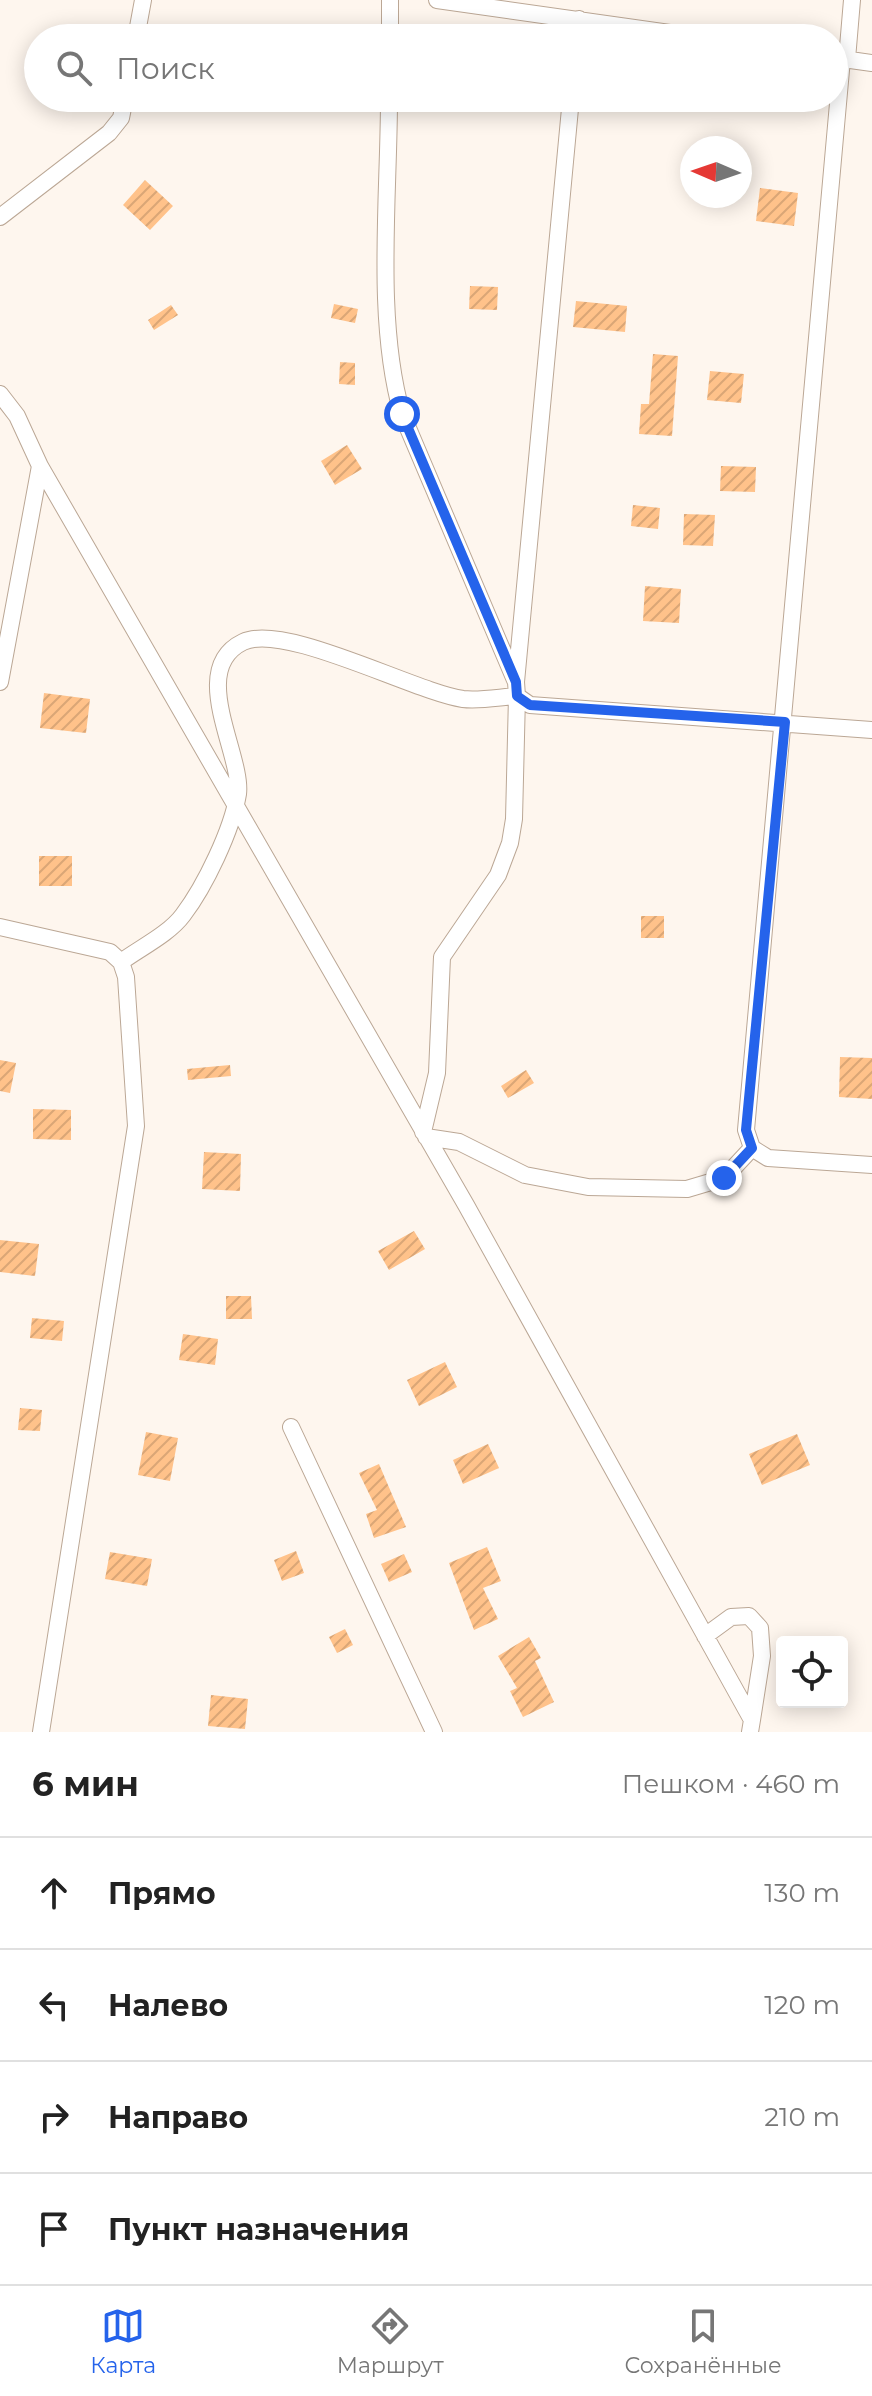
<!DOCTYPE html>
<html lang="ru">
<head>
<meta charset="utf-8">
<style>
	:root { --surface:#fff; --page:#f6f6f6; --text:#222; --muted:#767676; --line:#e0e0e0; --accent:#2563eb }
	body { margin:0; font-family:Montserrat,sans-serif; background:var(--page); color:var(--text) }
	.controls { position:absolute; right:24px; bottom:24px; display:grid; overflow:hidden; border-radius:8px; box-shadow:0 4px 20px #0003 }
	.controls button { width:72px; height:72px; display:grid; place-items:center; padding:0; border:0; border-bottom:2px solid var(--line); background:var(--surface); color:var(--text); font:40px sans-serif }
	.compass { position:absolute; left:680px; top:136px; width:72px; height:72px; border-radius:50%; background:var(--surface); box-shadow:0 4px 20px #0003; rotate:272deg }
	.stop { position:absolute; width:24px; height:24px; margin:-18px; border:6px solid #2563eb; border-radius:50%; background:#fff }
	.stop.end { background:#2563eb; border-color:#fff; box-shadow:0 2px 8px #0008 }
	.list { margin:0; padding:0; list-style:none }
	h2 { display:flex; justify-content:space-between; align-items:center; height:104px; margin:0; padding:0 32px; font-size:34px }
	h2 small { font-size:26px; font-weight:400; color:var(--muted) }
	.list li { display:grid; grid-template-columns:52px 1fr auto; gap:24px; align-items:center; box-sizing:border-box; height:112px; padding:0 32px; border-top:2px solid var(--line) }
	.list b { display:block; font-size:30px; white-space:nowrap }
	.list em { font-size:26px; font-style:normal; color:var(--muted) }
	.icon { flex:none; width:44px; height:44px; fill:none; stroke:currentColor; stroke-width:2; stroke-linecap:round; stroke-linejoin:round }
	.map { position:relative; flex:none; width:872px; height:1732px; overflow:hidden }
	.search { position:absolute; background:var(--surface); box-shadow:0 4px 20px #0003; left:24px; right:24px; top:24px; height:88px; display:flex; align-items:center; gap:20px; box-sizing:border-box; padding:0 28px; border-radius:44px; color:var(--muted); font-size:30px }
	.sheet { height:552px; background:var(--surface) }
	nav { display:flex; justify-content:space-around; align-items:center; box-sizing:border-box; height:112px; border-top:2px solid var(--line); background:var(--surface); font-size:22px; color:var(--muted) }
	nav a { display:grid; justify-items:center; gap:4px }
	nav .on { color:var(--accent) }
	.map>svg:first-child { display:block }
</style>
</head>
<body>
<div class="map">
<svg width="872" height="1732" viewBox="0 0 872 1732">
	<defs>
		<pattern id="building-hatch" width="6" height="6" patternUnits="userSpaceOnUse" patternTransform="scale(2)"><rect width="6" height="6" fill="#ffc28a"/><path d="M-1 1l2-2M0 6l6-6M5 7l2-2" fill="none" stroke="#daa676"/></pattern>
	</defs>
	<rect width="100%" height="100%" fill="#fef6ee"/>
	<!-- building -->
	<path fill="url(#building-hatch)" d="M173,98H216L214,111L173,105Z
		M145,180L173,206L150,230L123,205Z
		M760,188L798,193L794,226L756,221Z
		M470,286L498,287L497,310L469,309Z
		M576,301L627,306L625,332L573,327Z
		M334,304L358,309L355,323L331,318Z
		M171,305L178,315L154,330L148,320Z
		M653,354L678,356L672,436L639,434L641,404H649Z
		M340,362L355,363V385L339,384Z
		M710,371L744,374L741,403L707,400Z
		M347,445L362,469L335,485L321,461Z
		M721,466L756,467L755,492L720,491Z
		M633,505L660,508L658,529L631,526Z
		M684,514L715,515L713,546L683,545Z
		M645,586L681,589L679,623L643,621Z
		M44,693L90,699L86,733L40,728Z
		M39,856H72V886H39Z
		M641,916H664V938H641Z
		M840,1057L872,1058V1099L839,1097Z
		M0,1060L16,1063L10,1093L0,1091Z
		M230,1065L231,1076L188,1080L187,1069Z
		M526,1070L534,1083L508,1098L501,1086Z
		M33,1109L71,1110V1140L33,1139Z
		M204,1152L241,1154L240,1191L202,1189Z
		M414,1231L425,1249L389,1270L378,1251Z
		M0,1240L39,1244L35,1276L0,1272Z
		M226,1296H251L252,1319H226Z
		M32,1318L64,1321L62,1341L30,1338Z
		M183,1334L218,1339L215,1365L179,1360Z
		M445,1362L457,1387L419,1406L407,1380Z
		M20,1408L42,1410L40,1431L18,1430Z
		M146,1432L178,1438L170,1481L138,1475Z
		M797,1434L810,1465L762,1485L749,1454Z
		M488,1444L499,1468L463,1484L453,1460Z
		M379,1464L406,1527L374,1538L366,1514L377,1510L359,1473Z
		M487,1547L501,1581L483,1588L498,1619L474,1630L449,1563Z
		M296,1551L304,1573L282,1581L274,1560Z
		M110,1552L152,1559L147,1586L105,1579Z
		M404,1554L412,1572L389,1582L381,1564Z
		M345,1629L353,1645L337,1653L329,1637Z
		M529,1637L541,1658L535,1661L554,1702L523,1717L510,1691L517,1688L498,1656Z
		M211,1695L248,1699L245,1729L208,1726Z"/>
	<g fill="none" stroke-linecap="round" stroke-linejoin="round">
		<!-- minor casing -->
		<g stroke="#bba795" stroke-width="18">
			<path id="minor" d="M437,0L705,38
				M136,38L143,0
				M390,38V0
				M577,38L579,19
				M836,58L872,63
				M842,59L746,1130L752,1148L768,1158L872,1165
				M847,59L852,0
				M389,98C389,198 375,319 402,414L515,680
				M571,98L516,682L517,696L530,705L872,730
				M0,217L109,133L121,118L125,98
				M0,394L17,416L40,466L466,1205L752,1720L750,1732
				M0,682L40,466
				M0,927L110,952L121,962L126,977L136,1126L41,1732
				M121,962C140,948 169,934 183,915C205,886 232,830 238,794C243,755 187,669 243,642C284,622 415,692 463,699C480,701 500,697 517,696L514,819L510,843L498,875L442,957L437,1073L423,1132
				M426,1137L459,1142L525,1175L588,1187L687,1189L724,1178L752,1148
				M291,1427L434,1732
				M705,1636L731,1617L749,1616L760,1628L762,1656L752,1720"/>
		</g>
		<!-- minor -->
		<use href="#minor" stroke="#fff" stroke-width="16"/>
	</g>
	<g fill="none" stroke-linecap="round" stroke-linejoin="round">
		<!-- route -->
		<path stroke="#2563eb" stroke-width="10" d="M402,414L516,682L517,696L530,705L785,722L746,1130L752,1148L724,1178"/>
	</g>
</svg>
<div class="controls">
<button><svg class="icon" aria-label="locate" viewBox="0 0 24 24"><circle cx="12" cy="12" r="6"/><path d="M12 2v4M12 18v4M2 12h4M18 12h4"/></svg></button>
</div>
<svg class="compass" viewBox="-18 -18 36 36"><path d="M0-13l5 13h-10z" fill="#e53935"/><path d="M0 13l5-13h-10z" fill="#767676"/></svg>
<div class="stop" style="left:402px;top:414px"></div>
<div class="stop end" style="left:724px;top:1178px"></div>
<div class="search"><svg class="icon" aria-label="search" viewBox="0 0 24 24"><circle cx="10" cy="10" r="6"/><path d="M15 15l6 6"/></svg>Поиск</div>
</div>
<section class="sheet">
<h2>6 мин<small>Пешком · 460 m</small></h2>
<ul class="list">
<li><svg class="icon" aria-label="ahead" viewBox="0 0 24 24"><path d="M12 20V5M6 11l6-6 6 6"/></svg><div><b>Прямо</b></div><em>130 m</em></li>
<li><svg class="icon" aria-label="left" viewBox="0 0 24 24"><path d="M17 20v-9H6M10 6l-5 5 5 5"/></svg><div><b>Налево</b></div><em>120 m</em></li>
<li><svg class="icon" aria-label="right" viewBox="0 0 24 24"><path d="M7 20v-9h11M14 6l5 5-5 5"/></svg><div><b>Направо</b></div><em>210 m</em></li>
<li><svg class="icon" aria-label="arrive" viewBox="0 0 24 24"><path d="M6 21V4h12l-3 4 3 4H6"/></svg><div><b>Пункт назначения</b></div></li>
</ul>
</section>
<nav>
<a class="on"><svg class="icon" aria-label="map" viewBox="0 0 24 24"><path d="M3 6l6-2 6 2 6-2v14l-6 2-6-2-6 2zM9 4v14M15 6v14"/></svg>Карта</a>
<a><svg class="icon" aria-label="directions" viewBox="0 0 24 24"><path d="M12 3l9 9-9 9-9-9zM9 14v-3h6M13 9l2 2-2 2"/></svg>Маршрут</a>
<a><svg class="icon" aria-label="saved" viewBox="0 0 24 24"><path d="M7 4h10v16l-5-4-5 4z"/></svg>Сохранённые</a>
</nav>
</body>
</html>
